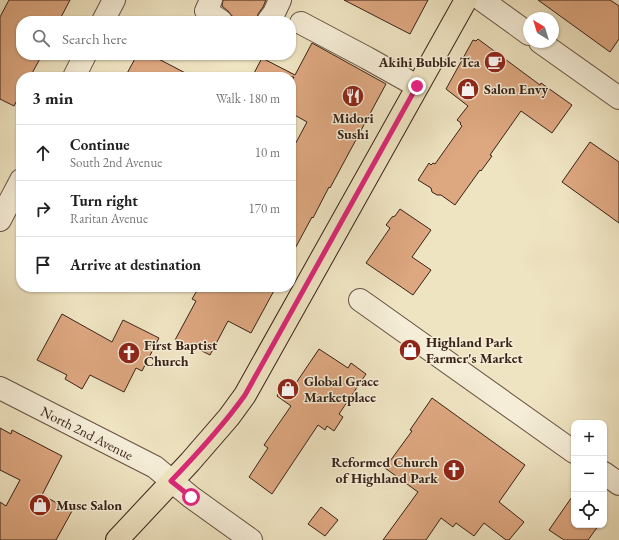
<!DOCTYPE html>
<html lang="en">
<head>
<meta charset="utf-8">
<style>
	:root { --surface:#fff; --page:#f6f6f6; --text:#222; --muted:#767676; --line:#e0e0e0 }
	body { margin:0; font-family:"EB Garamond",serif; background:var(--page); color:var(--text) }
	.controls { position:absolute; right:12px; bottom:12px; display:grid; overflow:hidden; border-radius:8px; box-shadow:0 1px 3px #0004 }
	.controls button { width:36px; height:36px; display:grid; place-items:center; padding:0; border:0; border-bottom:1px solid var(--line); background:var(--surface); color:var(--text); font:20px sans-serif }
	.compass { position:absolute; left:523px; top:12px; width:36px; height:36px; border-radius:50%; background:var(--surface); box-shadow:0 1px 3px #0004; rotate:322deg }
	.stop { position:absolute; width:12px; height:12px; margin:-9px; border:3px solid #db2777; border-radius:50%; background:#fff }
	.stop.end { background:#db2777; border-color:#fff; box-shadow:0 1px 4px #0008 }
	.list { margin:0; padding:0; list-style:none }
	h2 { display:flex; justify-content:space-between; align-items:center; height:52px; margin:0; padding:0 16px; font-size:17px }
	h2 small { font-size:13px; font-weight:400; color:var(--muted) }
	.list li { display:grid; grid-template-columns:26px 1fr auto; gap:12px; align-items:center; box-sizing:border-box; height:56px; padding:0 16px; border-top:1px solid var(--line) }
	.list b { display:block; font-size:15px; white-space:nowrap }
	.list p { margin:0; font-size:13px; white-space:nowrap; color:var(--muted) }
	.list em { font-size:13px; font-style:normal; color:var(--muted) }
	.icon { flex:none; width:22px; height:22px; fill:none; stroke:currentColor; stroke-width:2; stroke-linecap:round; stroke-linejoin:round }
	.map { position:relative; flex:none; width:619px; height:540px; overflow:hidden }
	.search { position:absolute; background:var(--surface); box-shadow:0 1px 3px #0004; left:16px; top:16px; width:280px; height:44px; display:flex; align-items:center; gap:10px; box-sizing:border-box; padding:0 14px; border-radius:16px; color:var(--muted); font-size:15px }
	.panel { position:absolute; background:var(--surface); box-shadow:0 1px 3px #0004; left:16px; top:72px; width:280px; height:220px; border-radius:16px }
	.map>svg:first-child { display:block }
</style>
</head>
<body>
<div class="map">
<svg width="619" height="540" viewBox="0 0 619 540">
	<rect width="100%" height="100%" fill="#efe4c2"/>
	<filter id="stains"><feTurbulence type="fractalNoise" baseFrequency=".005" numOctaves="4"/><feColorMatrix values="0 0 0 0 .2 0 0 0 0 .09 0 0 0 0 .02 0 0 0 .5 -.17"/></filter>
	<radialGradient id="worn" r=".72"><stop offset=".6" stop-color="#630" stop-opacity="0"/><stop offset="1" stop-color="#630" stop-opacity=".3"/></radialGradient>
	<!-- building -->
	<path fill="#dda780" stroke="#382218" d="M9,0H70L59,21H21V55H42L30,77H21V93L14,106L0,99V17Z
		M223,0H266L263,7L258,14L256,21H242L232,16L228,11L222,6Z
		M344,0H428L410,34Z
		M538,0H610L619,6V39L610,52Z
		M478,39L540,85L541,83L572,105L552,133L521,111L490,155L492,156L481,171L480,170L455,205L441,195H437L432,192L431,188L418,180L429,163L431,165L433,163L435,164L462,126L460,124L461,123L457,120L468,106L446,89L473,40L476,41Z
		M312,43L386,84L330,188L329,187L313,218L312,217L291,256V152L307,122L291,113V82L294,77H252L262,58L295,75Z
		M137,55H151L193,77H125Z
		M590,142L619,162V223L562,182Z
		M400,209L431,230L412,257L431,270L413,295L366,263L390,228L386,225L392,217L395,216Z
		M199,287H276L251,333L228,321L210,355L196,348L195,351L175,340L196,301L192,299Z
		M62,314L112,342L123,320L159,338L142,371L136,368L124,392L90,375L82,389L65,379L67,375L37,360Z
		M319,349L348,368L351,363L366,374L339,414L343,417L334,431L327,426L325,430L318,425L272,494L249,477L268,448L264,445L291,406L277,396L288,378L296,383Z
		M432,398L525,465L499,502L524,522L509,540H506L484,523L474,536L456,523L453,527L441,518L426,540H383L418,492L385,468L412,431L410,430Z
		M0,428L11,434L12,430L62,456L42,495L72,511L56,540H0V502L6,506L20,480L0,470Z
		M574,494V525H599L588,540H564L549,530Z
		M321,507L338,520L325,536L308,524Z"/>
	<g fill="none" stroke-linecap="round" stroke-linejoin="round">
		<!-- minor casing -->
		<g stroke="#665242" stroke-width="24">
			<path id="minor" d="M211,0L206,11L221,21
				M482,0L529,34
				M103,21L114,0
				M268,21L274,13L280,0
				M301,23L367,58L417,86
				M540,42L619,98
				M74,77L85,55
				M0,220L21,180
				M360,300L574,452
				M0,388L155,467L191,497L251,540
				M604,473L619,484"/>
		</g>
		<!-- major casing -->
		<g stroke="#382218" stroke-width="24">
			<path id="major" d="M117,540L190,462L229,417L245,395L466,0"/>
		</g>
		<!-- minor -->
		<use href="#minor" stroke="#f5edd7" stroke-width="22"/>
		<!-- major -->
		<use href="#major" stroke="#efe4c2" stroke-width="22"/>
	</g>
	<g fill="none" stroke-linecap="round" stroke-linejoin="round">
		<!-- route -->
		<path stroke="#db2777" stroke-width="5" d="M191,497L171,481C197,454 223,426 245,395L417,86"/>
	</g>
	<!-- icons -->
	<defs>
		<g id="cafe-disc" transform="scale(1.15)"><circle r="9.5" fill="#8f2418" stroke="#f5edd7"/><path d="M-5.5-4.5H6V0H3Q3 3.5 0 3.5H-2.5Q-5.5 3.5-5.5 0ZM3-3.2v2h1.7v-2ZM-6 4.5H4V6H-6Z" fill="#fff"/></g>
		<g id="shop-disc" transform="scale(1.15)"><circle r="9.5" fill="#8f2418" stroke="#f5edd7"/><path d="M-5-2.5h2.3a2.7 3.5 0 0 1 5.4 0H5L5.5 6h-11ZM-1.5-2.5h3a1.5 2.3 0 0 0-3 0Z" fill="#fff"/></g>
		<g id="restaurant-disc" transform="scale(1.15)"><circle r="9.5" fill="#8f2418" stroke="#f5edd7"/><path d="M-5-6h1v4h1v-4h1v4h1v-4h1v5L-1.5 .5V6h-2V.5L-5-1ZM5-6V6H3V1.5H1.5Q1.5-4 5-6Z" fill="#fff"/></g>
		<g id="church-disc" transform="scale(1.15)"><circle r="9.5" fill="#8f2418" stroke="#f5edd7"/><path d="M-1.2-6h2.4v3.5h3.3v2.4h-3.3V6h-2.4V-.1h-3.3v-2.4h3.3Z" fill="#fff"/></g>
	</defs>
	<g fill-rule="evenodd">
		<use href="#cafe-disc" x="495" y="62"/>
		<use href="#shop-disc" x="468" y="89"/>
		<use href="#restaurant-disc" x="353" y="96"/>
		<use href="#shop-disc" x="410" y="350"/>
		<use href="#church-disc" x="129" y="353"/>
		<use href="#shop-disc" x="288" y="389"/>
		<use href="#church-disc" x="454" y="470"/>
		<use href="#shop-disc" x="40" y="505"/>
	</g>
	<g text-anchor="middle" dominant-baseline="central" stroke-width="3" stroke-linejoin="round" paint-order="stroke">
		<!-- poi labels -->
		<g font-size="14" font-weight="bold" fill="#382218" stroke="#f5edd7" text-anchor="start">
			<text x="480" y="62" text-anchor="end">Akihi Bubble Tea</text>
			<text x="484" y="89">Salon Envy</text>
			<text x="353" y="118" text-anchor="middle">Midori<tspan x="353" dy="16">Sushi</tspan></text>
			<text x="426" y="342">Highland Park<tspan x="426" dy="16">Farmer's Market</tspan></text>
			<text x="144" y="345">First Baptist<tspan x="144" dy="16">Church</tspan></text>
			<text x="304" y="381">Global Grace<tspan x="304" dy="16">Marketplace</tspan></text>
			<text x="438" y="462" text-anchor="end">Reformed Church<tspan x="438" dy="16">of Highland Park</tspan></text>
			<text x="56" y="505">Muse Salon</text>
		</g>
		<!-- street labels -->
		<g font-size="14" fill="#382218" stroke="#f5edd7">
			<text transform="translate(87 433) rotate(27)">North 2nd Avenue</text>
		</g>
	</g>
	<rect width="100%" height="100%" filter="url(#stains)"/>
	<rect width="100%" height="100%" fill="url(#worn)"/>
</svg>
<div class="controls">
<button>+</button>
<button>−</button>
<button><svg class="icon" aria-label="locate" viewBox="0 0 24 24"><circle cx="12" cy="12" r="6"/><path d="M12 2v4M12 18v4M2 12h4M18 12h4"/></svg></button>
</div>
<svg class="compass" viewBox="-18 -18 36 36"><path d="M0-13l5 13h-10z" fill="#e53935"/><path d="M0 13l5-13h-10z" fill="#767676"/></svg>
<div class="stop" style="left:191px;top:497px"></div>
<div class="stop end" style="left:417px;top:86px"></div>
<div class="search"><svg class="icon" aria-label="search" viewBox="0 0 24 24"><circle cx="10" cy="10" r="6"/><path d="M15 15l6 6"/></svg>Search here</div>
<section class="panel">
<h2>3 min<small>Walk · 180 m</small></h2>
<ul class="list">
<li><svg class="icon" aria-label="ahead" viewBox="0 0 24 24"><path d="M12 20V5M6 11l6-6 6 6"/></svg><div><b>Continue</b><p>South 2nd Avenue</p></div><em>10 m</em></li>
<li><svg class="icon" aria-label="right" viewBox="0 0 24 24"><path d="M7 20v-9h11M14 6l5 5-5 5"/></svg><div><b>Turn right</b><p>Raritan Avenue</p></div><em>170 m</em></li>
<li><svg class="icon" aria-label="arrive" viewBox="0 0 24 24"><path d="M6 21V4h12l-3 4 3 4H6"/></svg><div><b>Arrive at destination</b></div></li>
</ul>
</section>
</div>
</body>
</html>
